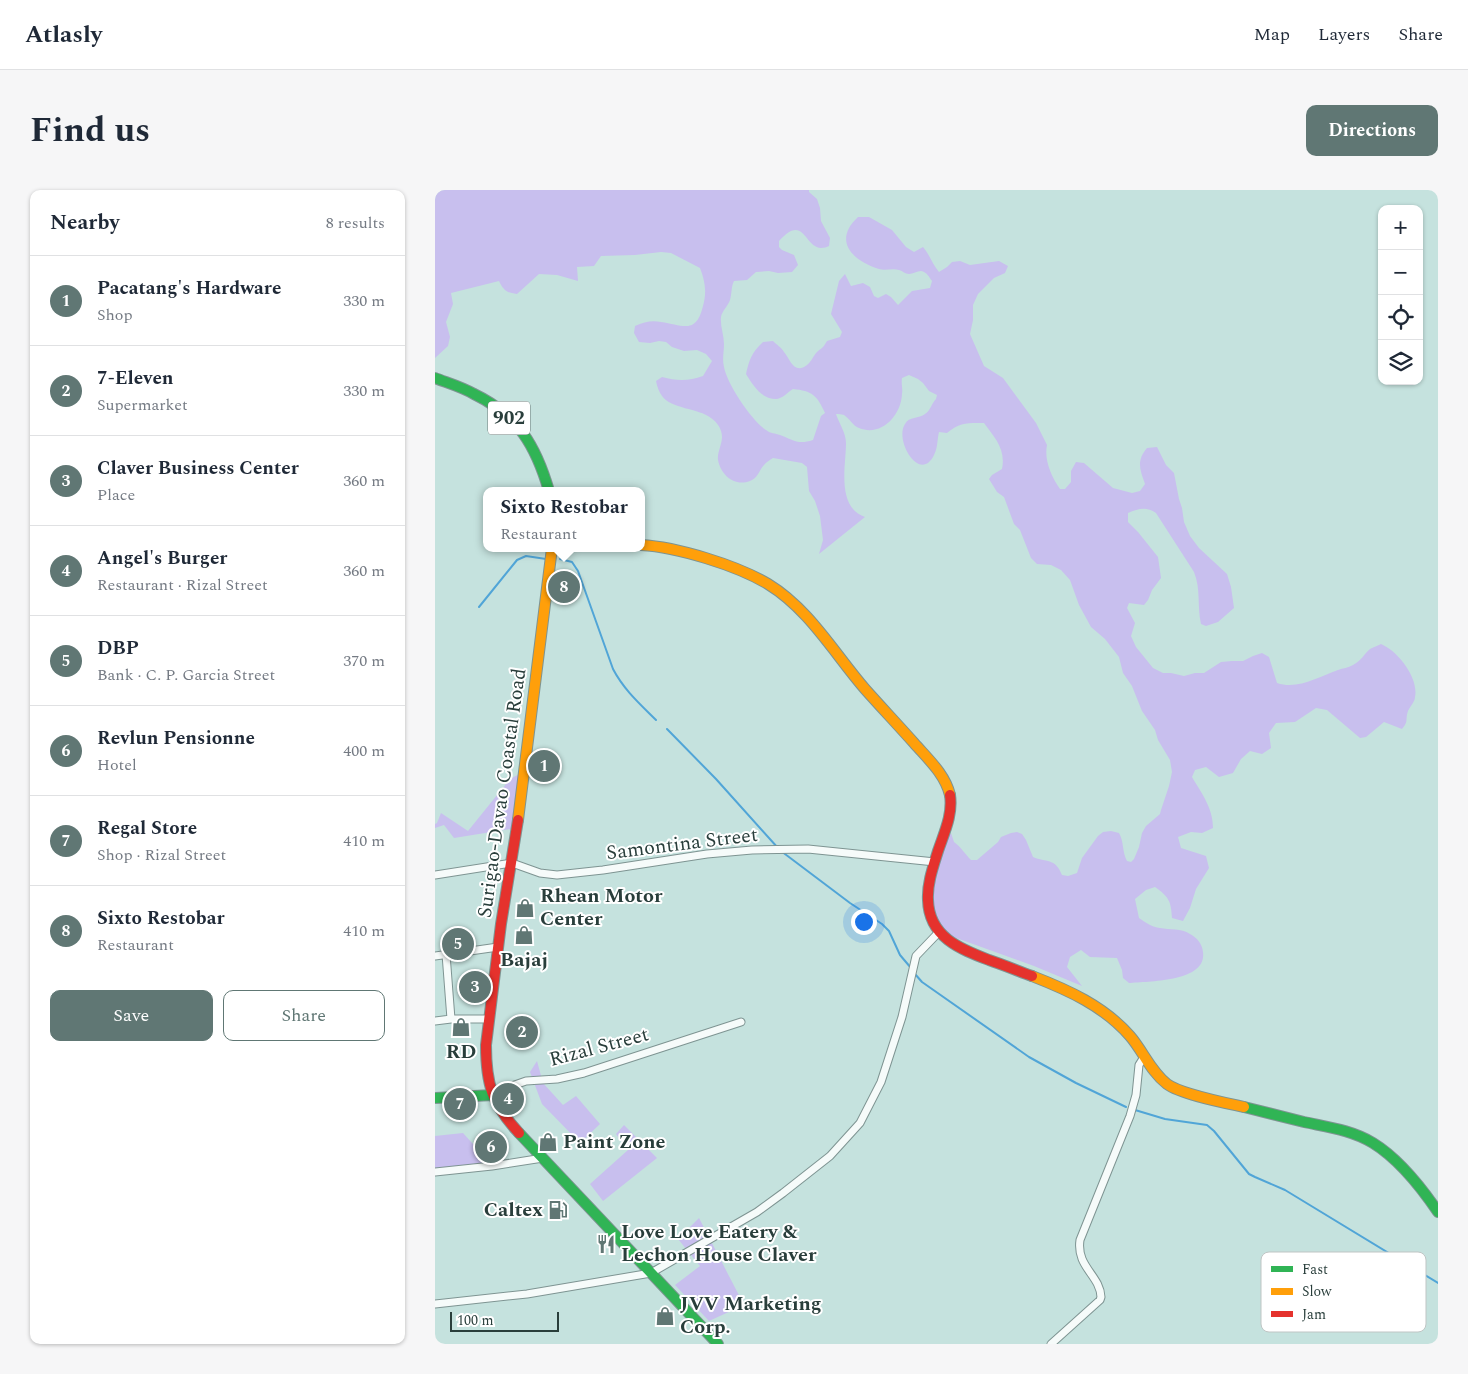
<!DOCTYPE html>
<html lang="en">
<head>
<meta charset="utf-8">
<style>
	:root { --surface:#fff; --page:#f6f6f7; --text:#1f2937; --muted:#747a83; --line:#e0e1e3; --accent:#607774 }
	body { margin:0; font-family:Spectral,serif; background:var(--page); color:var(--text) }
	.controls { position:absolute; right:15px; top:15px; display:grid; overflow:hidden; border-radius:10px; box-shadow:0 1px 4px #0004 }
	.controls button { width:45px; height:45px; display:grid; place-items:center; padding:0; border:0; border-bottom:1px solid var(--line); background:var(--surface); color:var(--text); font:25px sans-serif }
	.scale { position:absolute; left:15px; bottom:12px; width:109px; box-sizing:border-box; padding-left:5px; border:2px solid #293e3b; border-top:0; font-size:14px; line-height:18px; white-space:nowrap; color:#293e3b; -webkit-text-stroke:4px #fff; paint-order:stroke }
	.you { position:absolute; left:428px; top:731px; width:18px; height:18px; margin:-12px; border:4px solid #fff; border-radius:50%; background:#1a73e8; box-shadow:0 0 0 8px #1a73e833 }
	.badge { display:grid; place-items:center; width:32px; height:32px; border-radius:50%; background:var(--accent); color:#fff; font-size:16px; font-weight:700 }
	.pin { position:absolute; translate:-50% -50%; border:2px solid #fff; box-shadow:0 1px 5px #0006 }
	.popup { position:absolute; left:48px; top:297px; width:162px; height:65px; box-sizing:border-box; display:grid; place-content:center; border-radius:10px; background:var(--surface); filter:drop-shadow(0 1px 4px #0005); font-size:16px; white-space:nowrap; color:var(--muted) }
	.popup b { font-size:19px; color:var(--text) }
	.popup::after { content:''; position:absolute; left:50%; top:100%; margin-left:-10px; border:10px solid transparent; border-top-color:var(--surface) }
	.list { margin:0; padding:0; list-style:none }
	h2 { display:flex; justify-content:space-between; align-items:center; height:65px; margin:0; padding:0 20px; font-size:21px }
	h2 small { font-size:16px; font-weight:400; color:var(--muted) }
	.list li { display:grid; grid-template-columns:32px 1fr auto; gap:15px; align-items:center; box-sizing:border-box; height:90px; padding:0 20px; border-top:1px solid var(--line) }
	.list b { display:block; font-size:19px; white-space:nowrap }
	.list p { margin:0; font-size:16px; white-space:nowrap; color:var(--muted) }
	.list em { font-size:16px; font-style:normal; color:var(--muted) }
	.actions { display:flex; gap:10px; padding:15px 20px }
	.actions a { flex:1; padding:11px 0; border:1px solid var(--accent); border-radius:10px; text-align:center; font-size:18px; color:var(--accent) }
	.actions .main { background:var(--accent); color:#fff }
	.icon { flex:none; width:28px; height:28px; fill:none; stroke:currentColor; stroke-width:2; stroke-linecap:round; stroke-linejoin:round }
	.map { position:relative; flex:none; width:1003px; height:1154px; overflow:hidden; border-radius:10px }
	header { display:flex; align-items:center; gap:30px; box-sizing:border-box; height:70px; padding:0 25px; background:var(--surface); border-bottom:1px solid var(--line) }
	header strong { font-size:24px }
	nav { display:flex; gap:28px; margin-inline-start:auto; font-size:18px }
	.intro { display:flex; align-items:center; justify-content:space-between; box-sizing:border-box; height:120px; padding:0 30px }
	h1 { margin:0; font-size:35px }
	.button { padding:12px 22px; border-radius:10px; background:var(--accent); color:#fff; font-size:18px; font-weight:700 }
	main { display:flex; gap:30px; padding:0 30px }
	aside { flex:1; background:var(--surface); border-radius:10px; box-shadow:0 1px 4px #0004 }
	.map>svg:first-child { display:block }
</style>
</head>
<body>
<header>
<strong>Atlasly</strong>
<nav><a>Map</a><a>Layers</a><a>Share</a></nav>
</header>
<div class="intro"><h1>Find us</h1><a class="button">Directions</a></div>
<main>
<aside>
<h2>Nearby<small>8 results</small></h2>
<ul class="list">
<li><span class="badge">1</span><div><b>Pacatang's Hardware</b><p>Shop</p></div><em>330 m</em></li>
<li><span class="badge">2</span><div><b>7-Eleven</b><p>Supermarket</p></div><em>330 m</em></li>
<li><span class="badge">3</span><div><b>Claver Business Center</b><p>Place</p></div><em>360 m</em></li>
<li><span class="badge">4</span><div><b>Angel's Burger</b><p>Restaurant · Rizal Street</p></div><em>360 m</em></li>
<li><span class="badge">5</span><div><b>DBP</b><p>Bank · C. P. Garcia Street</p></div><em>370 m</em></li>
<li><span class="badge">6</span><div><b>Revlun Pensionne</b><p>Hotel</p></div><em>400 m</em></li>
<li><span class="badge">7</span><div><b>Regal Store</b><p>Shop · Rizal Street</p></div><em>410 m</em></li>
<li><span class="badge">8</span><div><b>Sixto Restobar</b><p>Restaurant</p></div><em>410 m</em></li>
</ul>
<div class="actions"><a class="main">Save</a><a>Share</a></div>
</aside>
<div class="map">
<svg width="1003" height="1154" viewBox="0 0 1003 1154">
	<rect width="100%" height="100%" fill="#c5e2de"/>
	<!-- green -->
	<path fill="#c8bfee" d="M0,0H374V2L382,9L385,18L386,31L395,48L394,56C392,57 389,58 386,58C369,57 369,23 344,51V57L347,60L359,65L363,75L357,82L343,83L334,81L321,82L312,90L299,91C296,97 297,103 295,110C293,116 287,121 286,127C285,136 289,145 289,154C289,162 287,169 289,177C292,194 317,231 331,240C336,244 340,243 345,245C358,250 363,255 378,250L386,226L390,223C382,205 377,201 358,199C353,202 347,209 341,209C326,209 318,195 311,184C314,170 317,162 328,152L338,151C341,154 347,158 349,162C355,169 359,185 372,175C377,171 378,166 382,162C387,157 387,160 392,151L405,147L407,142L396,124L404,91L410,84L416,96L428,93L435,97L439,106L443,108L451,104L456,107L463,115L477,101L495,98L497,91C494,87 492,82 486,81C482,81 478,84 474,84C470,84 468,81 464,80C458,78 450,81 444,79C418,71 397,51 423,27H434L457,40L471,57L479,62L488,57C495,65 497,74 504,82L512,77L517,72L525,71L535,75L564,71L573,76L570,83L559,88L543,104L538,115V130L535,144L549,176L568,188L601,233L612,255C609,270 616,286 625,299H630L636,292V281L641,272L649,273L678,298L697,303L705,301L710,294C705,280 701,271 712,258L722,257L731,275L739,283L744,309L747,318L749,332L755,346L764,358L792,384L796,397L799,418L783,432L771,436L766,434C762,416 766,399 759,382L721,323C711,316 703,319 693,323V332L703,342L723,367L726,388L717,400L713,410L709,415L694,413L692,418L700,433L696,446L701,457L718,478L728,483H736L749,486L760,483H769L786,472L797,471H808L818,466L827,463L834,467L842,493C863,500 883,487 903,480C908,478 913,478 918,475C926,471 929,464 935,459C938,457 943,456 946,454C963,461 984,488 980,507C980,512 975,516 973,521C970,530 974,531 967,539L949,532L931,547L925,548L892,520L881,518L860,532L841,533L834,543L836,558L827,564L815,561L806,569L798,583L784,587L771,577L760,580L757,587C767,604 778,618 778,638L767,643L756,642L743,647L746,658L771,666L774,678L761,699L755,718L748,731L737,728C736,711 734,707 720,697L711,700L700,709L704,728C711,733 717,737 725,738C735,740 746,738 755,744C762,748 767,753 768,762C772,792 714,791 694,793L688,788L687,780L682,768L655,767L646,760L635,767L632,777L647,796L599,776L513,745L505,738L500,729L496,698L509,655L516,643L519,652C526,657 530,664 536,670H542L563,652L566,647L576,643L582,642L587,644L591,650L598,667C611,673 620,667 627,685L633,686L642,683L647,668L663,646L668,642L676,641L684,643C689,651 687,662 692,671L696,672L699,669L704,657L707,643L711,636L725,624L726,620L734,596L737,582L735,570L723,550L720,540L707,521L697,496L688,483L684,467L670,449L656,437L644,415L635,390L626,380L616,375L602,374L596,368L585,340L579,334L569,307L562,302L554,289L557,285L567,279C571,259 560,248 549,233C533,233 525,232 512,243L504,242C502,250 503,257 499,265C485,294 459,250 470,234C474,226 484,229 490,224C496,220 496,214 501,209L502,205L494,201L488,193L483,189L474,185L467,188C466,195 468,198 467,204C466,226 446,247 424,238C418,236 415,229 409,225C406,224 404,224 401,224C404,233 411,243 411,253C411,276 401,317 430,327L384,364L388,350L385,326L380,311L374,301L372,277L367,273L338,268C335,270 331,272 329,275C324,280 324,286 317,290C301,298 286,286 283,270C282,263 287,254 287,247C287,239 282,232 276,228C263,218 236,219 227,206C224,202 222,196 221,191L227,187C242,191 254,191 268,186L277,171L271,164L262,160L249,161L237,157L231,152L224,151L215,153L204,152L199,143L200,136C209,132 217,130 226,132C248,135 261,145 268,116C272,102 270,91 265,78L236,63L226,62L200,65L166,66L159,76L142,77L143,91L122,85L104,84L82,104C72,103 68,100 64,91L16,103L18,114L11,132L15,147L13,156L0,168Z
		M90,581L82,638L19,648L9,635L0,638V634L2,633L6,623L33,641L75,589Z
		M102,871L108,893L128,915L141,906L165,934L145,953L107,914L95,882Z
		M189,935L222,968L168,1011L155,994L193,960L181,944Z
		M28,943L38,954L66,971L63,973L0,979V946Z
		M264,1028L309,1115L274,1131L240,1095L265,1076L243,1049Z"/>
	<g fill="none" stroke-linecap="round" stroke-linejoin="round">
		<!-- stream -->
		<path stroke="#51a5d7" stroke-width="2" d="M125,369L137,372L143,381L178,479C189,500 205,514 221,530
			M44,417L82,370L91,366L111,369
			M232,539L281,589L343,658
			M346,661L415,713L447,734L454,741L465,765L476,778
			M480,784L487,792L594,867L641,893L691,917
			M700,920L730,929L772,935L779,941L814,984L820,987L850,1000L1003,1093"/>
		<!-- street casing -->
		<g stroke="#7e9492" stroke-width="9">
			<path id="street" d="M0,685L77,673L105,683L122,685L168,680L272,664L317,660L373,659L500,672
				M11,764L16,829
				M0,766L63,757
				M0,831L16,829H53
				M58,905L74,897L91,891L122,889L149,883L306,832
				M0,982L57,976L108,968
				M0,1114L92,1104L216,1083L322,1022L348,1003L395,966L425,933L446,892L467,827L481,766L504,742
				M616,1154L665,1110L666,1107C665,1085 641,1077 645,1050L695,926L701,905L704,875L709,867"/>
		</g>
		<!-- fast casing -->
		<g stroke="#7e9492" stroke-width="12">
			<path id="fast" d="M0,188C13,193 27,197 39,204C83,225 101,256 114,301
				M0,908L58,905
				M809,917C829,922 849,927 869,932C892,937 917,940 938,953C964,969 986,997 1003,1022
				M84,943L283,1154"/>
		</g>
		<!-- slow casing -->
		<g stroke="#7e9492" stroke-width="12">
			<path id="slow" d="M206,355C242,357 301,375 333,394C374,419 399,463 430,499C446,517 463,535 479,553C493,569 510,584 515,605
				M83,630L117,358
				M597,786C633,800 669,816 695,846C708,861 716,882 732,894C745,904 791,913 809,917"/>
		</g>
		<!-- jam casing -->
		<g stroke="#7e9492" stroke-width="12">
			<path id="jam" d="M515,605C518,625 509,643 503,661C498,677 492,694 493,710C494,747 525,759 554,770C569,775 583,781 597,786
				M83,630L66,734L51,855C51,894 57,914 84,943"/>
		</g>
		<!-- street -->
		<use href="#street" stroke="#f6fbfa" stroke-width="7"/>
		<!-- fast -->
		<use href="#fast" stroke="#30b455" stroke-width="10"/>
		<!-- slow -->
		<use href="#slow" stroke="#ff9f0a" stroke-width="10"/>
		<!-- jam -->
		<use href="#jam" stroke="#e5322d" stroke-width="10"/>
	</g>
	<!-- icons -->
	<defs>
		<g id="shop-bare" transform="scale(1.5)"><path d="M-5-2.5h2.3a2.7 3.5 0 0 1 5.4 0H5L5.5 6h-11ZM-1.5-2.5h3a1.5 2.3 0 0 0-3 0Z" fill="#607774" stroke="#fff" stroke-width="2.5" paint-order="stroke"/></g>
		<g id="fuel-bare" transform="scale(1.5)"><path d="M-5.5-6h7V0h2V4h1.3V-2.5L3-4.5l.8-.8L6-3V5H2.5V1h-1V6h-7ZM-4.2-4.7v3.2H.2V-4.7Z" fill="#607774" stroke="#fff" stroke-width="2.5" paint-order="stroke"/></g>
		<g id="restaurant-bare" transform="scale(1.5)"><path d="M-5-6h1v4h1v-4h1v4h1v-4h1v5L-1.5 .5V6h-2V.5L-5-1ZM5-6V6H3V1.5H1.5Q1.5-4 5-6Z" fill="#607774" stroke="#fff" stroke-width="2.5" paint-order="stroke"/></g>
	</defs>
	<g fill-rule="evenodd">
		<use href="#shop-bare" x="90" y="718"/>
		<use href="#shop-bare" x="89" y="745"/>
		<use href="#shop-bare" x="26" y="837"/>
		<use href="#shop-bare" x="113" y="952"/>
		<use href="#fuel-bare" x="123" y="1020"/>
		<use href="#restaurant-bare" x="171" y="1054"/>
		<use href="#shop-bare" x="230" y="1126"/>
	</g>
	<g text-anchor="middle" dominant-baseline="central" stroke-width="4" stroke-linejoin="round" paint-order="stroke">
		<!-- shield labels -->
		<rect fill="#fff" stroke="#697876" stroke-width="1" x="53" y="211.5" width="42" height="33" rx="4"/>
		<g font-size="19" font-weight="bold" fill="#293e3b">
			<text x="74" y="228">902</text>
		</g>
		<!-- street labels -->
		<g font-size="20" fill="#293e3b" stroke="#fff">
			<text transform="translate(67 603) rotate(-82)">Surigao-Davao Coastal Road</text>
			<text transform="translate(247 654) rotate(-7)">Samontina Street</text>
			<text transform="translate(164 857) rotate(-15)">Rizal Street</text>
		</g>
		<!-- poi labels -->
		<g font-size="20" font-weight="bold" fill="#293e3b" stroke="#fff" text-anchor="start">
			<text x="105" y="706">Rhean Motor<tspan x="105" dy="23">Center</tspan></text>
			<text x="89" y="770" text-anchor="middle">Bajaj</text>
			<text x="26" y="862" text-anchor="middle">RD</text>
			<text x="128" y="952">Paint Zone</text>
			<text x="108" y="1020" text-anchor="end">Caltex</text>
			<text x="186" y="1042">Love Love Eatery &amp;<tspan x="186" dy="23">Lechon House Claver</tspan></text>
			<text x="245" y="1114">JVV Marketing<tspan x="245" dy="23">Corp.</tspan></text>
		</g>
	</g>
	<!-- legend -->
	<rect x="826" y="1062" width="165" height="80" rx="8" fill="#fff" stroke="#bfc5c4" stroke-width="1"/>
	<rect x="836" y="1076" width="22" height="6" fill="#30b455"/>
	<rect x="836" y="1098" width="22" height="7" fill="#ff9f0a"/>
	<rect x="836" y="1121" width="22" height="6" fill="#e5322d"/>
	<g font-size="14" fill="#293e3b">
		<text x="867" y="1084">Fast</text>
		<text x="867" y="1106">Slow</text>
		<text x="867" y="1129">Jam</text>
	</g>
</svg>
<div class="controls">
<button>+</button>
<button>−</button>
<button><svg class="icon" aria-label="locate" viewBox="0 0 24 24"><circle cx="12" cy="12" r="6"/><path d="M12 2v4M12 18v4M2 12h4M18 12h4"/></svg></button>
<button><svg class="icon" aria-label="layers" viewBox="0 0 24 24"><path d="M12 4l9 5-9 5-9-5zM3 14l9 5 9-5"/></svg></button>
</div>
<div class="scale">100 m</div>
<div class="you"></div>
<div class="pin badge" style="left:109px;top:576px">1</div>
<div class="pin badge" style="left:87px;top:842px">2</div>
<div class="pin badge" style="left:40px;top:797px">3</div>
<div class="pin badge" style="left:73px;top:909px">4</div>
<div class="pin badge" style="left:23px;top:754px">5</div>
<div class="pin badge" style="left:56px;top:957px">6</div>
<div class="pin badge" style="left:25px;top:914px">7</div>
<div class="pin badge" style="left:129px;top:397px">8</div>
<div class="popup"><b>Sixto Restobar</b>Restaurant</div>
</div>
</main>
</body>
</html>
